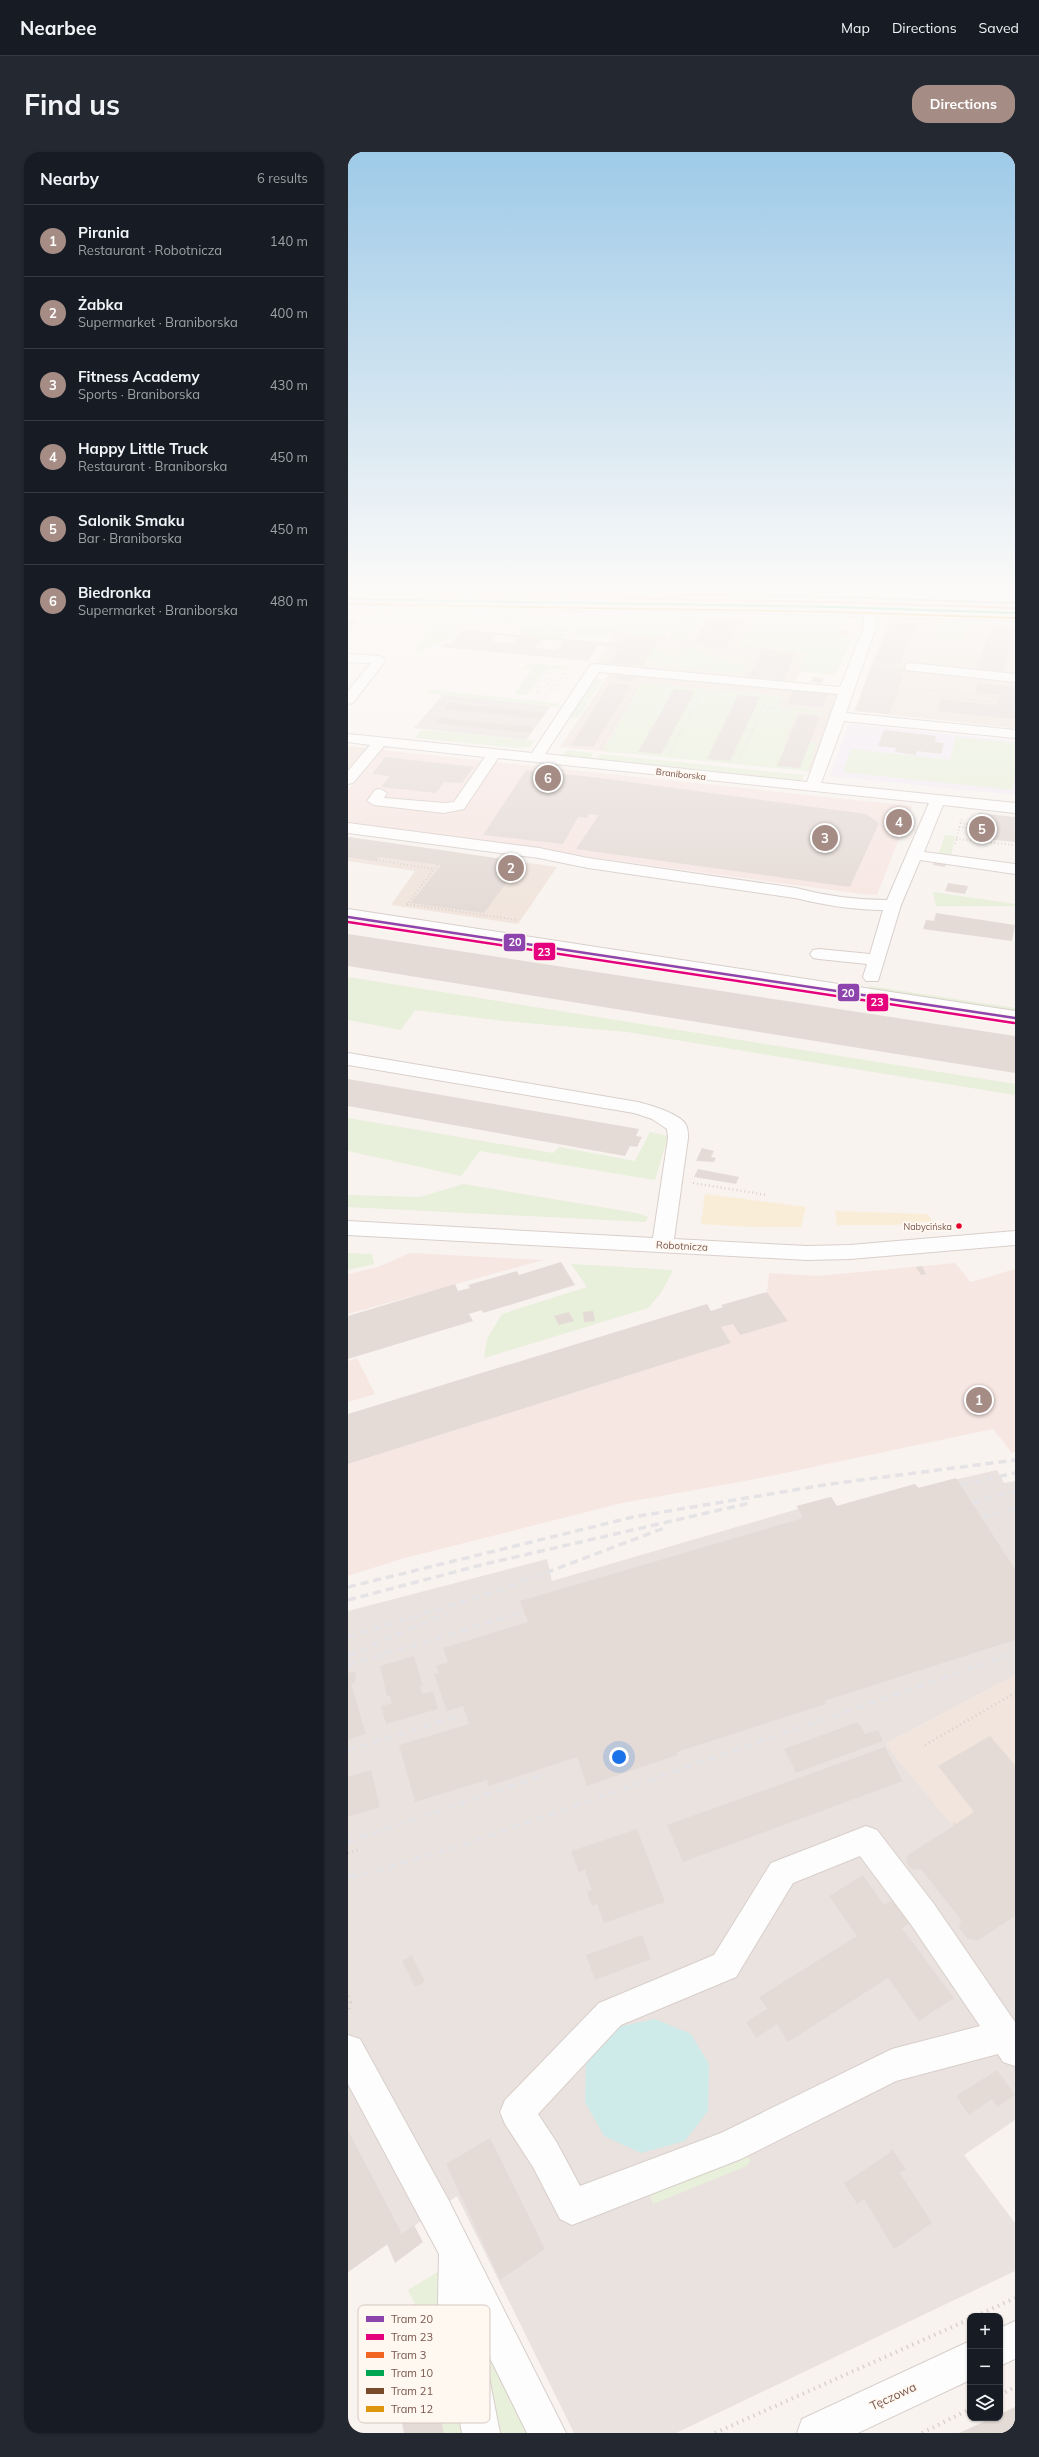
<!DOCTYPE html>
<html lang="en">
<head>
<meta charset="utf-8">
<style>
	:root { --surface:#171b24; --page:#242831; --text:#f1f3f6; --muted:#9ea1a6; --line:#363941; --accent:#a58d86 }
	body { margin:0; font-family:Mulish,sans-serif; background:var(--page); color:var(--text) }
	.controls { position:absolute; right:12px; bottom:12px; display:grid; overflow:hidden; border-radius:8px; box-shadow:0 1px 3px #0004 }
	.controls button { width:36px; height:36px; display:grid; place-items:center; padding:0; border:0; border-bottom:1px solid var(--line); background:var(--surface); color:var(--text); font:20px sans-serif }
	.you { position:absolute; left:271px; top:1605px; width:14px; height:14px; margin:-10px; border:3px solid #fff; border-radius:50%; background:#1a73e8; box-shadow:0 0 0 6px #1a73e833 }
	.badge { display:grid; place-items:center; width:26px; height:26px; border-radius:50%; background:var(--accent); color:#fff; font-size:13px; font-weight:700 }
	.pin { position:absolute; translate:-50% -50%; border:2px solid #fff; box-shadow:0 1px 4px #0006 }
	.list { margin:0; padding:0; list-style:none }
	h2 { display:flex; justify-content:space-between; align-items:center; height:52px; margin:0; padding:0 16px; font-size:17px }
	h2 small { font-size:13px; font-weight:400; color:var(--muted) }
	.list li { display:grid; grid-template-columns:26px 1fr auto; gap:12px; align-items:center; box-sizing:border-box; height:72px; padding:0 16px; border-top:1px solid var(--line) }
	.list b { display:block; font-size:15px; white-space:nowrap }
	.list p { margin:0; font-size:13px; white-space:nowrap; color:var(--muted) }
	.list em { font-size:13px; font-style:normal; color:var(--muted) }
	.icon { flex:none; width:22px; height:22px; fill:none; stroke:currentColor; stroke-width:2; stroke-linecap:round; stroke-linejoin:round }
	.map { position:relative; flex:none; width:667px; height:2281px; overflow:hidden; border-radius:16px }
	header { display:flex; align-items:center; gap:24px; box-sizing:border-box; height:56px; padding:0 20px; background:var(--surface); border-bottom:1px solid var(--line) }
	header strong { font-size:19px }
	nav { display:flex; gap:22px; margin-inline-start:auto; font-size:14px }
	.intro { display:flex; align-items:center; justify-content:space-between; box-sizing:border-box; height:96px; padding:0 24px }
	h1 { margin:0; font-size:28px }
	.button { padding:10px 18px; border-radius:16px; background:var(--accent); color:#fff; font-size:14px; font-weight:700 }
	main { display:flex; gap:24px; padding:0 24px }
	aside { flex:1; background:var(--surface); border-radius:16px; box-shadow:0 1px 3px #0004 }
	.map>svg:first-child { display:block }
</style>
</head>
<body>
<header>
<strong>Nearbee</strong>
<nav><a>Map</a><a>Directions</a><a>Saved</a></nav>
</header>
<div class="intro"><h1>Find us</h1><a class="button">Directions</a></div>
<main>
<aside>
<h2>Nearby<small>6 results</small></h2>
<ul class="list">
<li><span class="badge">1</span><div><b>Pirania</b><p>Restaurant · Robotnicza</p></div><em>140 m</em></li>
<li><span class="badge">2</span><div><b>Żabka</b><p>Supermarket · Braniborska</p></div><em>400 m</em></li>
<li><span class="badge">3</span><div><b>Fitness Academy</b><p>Sports · Braniborska</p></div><em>430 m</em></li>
<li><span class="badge">4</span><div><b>Happy Little Truck</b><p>Restaurant · Braniborska</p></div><em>450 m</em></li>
<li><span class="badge">5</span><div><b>Salonik Smaku</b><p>Bar · Braniborska</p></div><em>450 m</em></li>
<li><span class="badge">6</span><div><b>Biedronka</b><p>Supermarket · Braniborska</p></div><em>480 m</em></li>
</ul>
</aside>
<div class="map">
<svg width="667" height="2281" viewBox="0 0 667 2281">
	<rect width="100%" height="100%" fill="#f8f3ef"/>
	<!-- residential -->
	<path fill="#f1e5dd" d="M358,465L403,468L392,494L460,500L445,536L490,540L462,619L212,595L263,519L243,517L268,480L345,487Z
		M541,465L667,472V576L506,559Z
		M0,594L21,596L0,622Z
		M0,685L209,715L170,772L43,753L67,719L0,709Z
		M667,1523V1749L537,1592Z"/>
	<!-- commercial -->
	<path fill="#f7e7e3" d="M34,598L564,654L529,743L514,742L0,672V638Z
		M62,1101L195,1108L0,1162V1122L30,1115Z
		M607,1111L623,1130L667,1117V1300L664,1301L645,1277L408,1327L274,1351L53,1407L0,1424V1312L383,1191L373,1175L385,1172L440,1169L419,1140L421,1121L469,1124Z
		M9,1206L27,1242L0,1250V1209Z"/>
	<!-- industrial -->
	<path fill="#eae2de" d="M95,543L203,554L178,588L66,576Z
		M649,1318L656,1331L667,1329V1523L537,1592L667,1749V1968L616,2003L667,2071V2119L328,2281H226L109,2044L0,2120V1459L199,1407L204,1429L450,1357L449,1354L483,1345L489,1354L567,1332L571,1336Z"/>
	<!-- education -->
	<path fill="#f4ecf4" d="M501,572L667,589V643L482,624Z"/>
	<!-- green -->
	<path fill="#e8efda" d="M123,440L667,455L421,448L97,442H122Z
		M121,448L534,455L667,461L369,452L74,451H119Z
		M316,463L318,465L250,484L225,481L229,475H270L295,468L296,464Z
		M156,464H166L169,468L156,473L91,469H151L156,468Z
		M184,464L179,475H224L219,480L176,477Z
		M352,464L338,488L319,486L330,465Z
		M320,467L322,468L314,483L307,485L272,482Z
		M403,468L497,469L492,476L489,484L505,486L487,523L451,520L459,500L391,494Z
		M585,470L635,471L621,478L583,474Z
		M84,473L101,474L109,479L103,486L67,500Z
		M588,476L617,478L614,488L584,485Z
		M175,478L218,482L214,487L172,483Z
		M341,495L381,510L398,512L393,523L327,515L333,505L328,502Z
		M306,497L322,501L295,514Z
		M323,503L332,505L327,512L302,514Z
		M179,511L219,515L216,518L203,516L200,519H197L179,543L166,542L184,518L175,517Z
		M245,526L255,528L242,547L232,546Z
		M294,531L435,544L432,555L474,559L473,563L450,560L436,587L469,590L460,619L255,599Z
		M82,538L207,551L214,555L80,541Z
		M231,548L241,549L230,566L219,565Z
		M73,578H79L186,589L182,595L170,596L67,586Z
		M608,585L667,591V625L664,638L495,620L503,597L602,608Z
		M219,598L245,601V602L243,607L213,604Z
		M252,602L456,623L454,628L438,627L248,607Z
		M597,683L607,684L603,704H590Z
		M585,740L667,752V754H588Z
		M0,825L667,932V943L279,880L156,869L67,858L53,878L0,868Z
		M522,834L667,856V858L521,836Z
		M0,966L205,1001L211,995L287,1009L302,980L320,984L307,1028L132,999L113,1024L0,999Z
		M115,1032L289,1061L300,1065L298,1070L0,1055V1043L72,1045Z
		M0,1101L24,1102L26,1112L0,1118Z
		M223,1112L325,1118L313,1141L300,1156L136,1206L139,1187L154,1162L239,1135Z
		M398,2004L403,2008L399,2014L308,2051L305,2052L301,2042Z
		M98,2115L122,2281H96L67,2152L60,2138Z
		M116,2135L183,2281H149Z"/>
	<!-- sand -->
	<path fill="#faedd8" d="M357,1042L458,1055L453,1075H403L353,1072Z
		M487,1059L580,1062L584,1069L547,1073H489Z"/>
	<!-- water -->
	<path fill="#cfebe9" d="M307,1867L343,1882L361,1912L360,1959L337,1989L293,2001L256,1984L237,1950L238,1908L269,1875Z"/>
	<!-- building -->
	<path fill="#e5dbd6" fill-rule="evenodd" d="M0,468L10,469L0,480Z
		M360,468L392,471L379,495L345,492Z
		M544,469L569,471L551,512L525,510Z
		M643,476L667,478L659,508L656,509H659L655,520L628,517Z
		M115,478L273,492L277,486L311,488L295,514L261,511L271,496L250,494L240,509L93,495L97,491L103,492ZM148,483L167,485H170L165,492L143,489ZM194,487L213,489H216L209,498L187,496Z
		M492,478H502L500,484H490Z
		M413,498L447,501L436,528L400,524L405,515L408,516L410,511H407Z
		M524,512L558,516L557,519H554L552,525H555L541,562L508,559Z
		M271,522L288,524L285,529L268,527Z
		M465,525L476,526L474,531L463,530Z
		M262,531L283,533L245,595L223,593Z
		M630,531L667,535V567L589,559L593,547L648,553L651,543L627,541Z
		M326,537L347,539L313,602L290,600Z
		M446,537L481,540L475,555L439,552Z
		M390,543L412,545L382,609L359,607Z
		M102,550L116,553L197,561L193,567L97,557Z
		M451,562L472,564L452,616L429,614Z
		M92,565L104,567L186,575L182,581L86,571Z
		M536,578L588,584L587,590L596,591L593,602L569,599L568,603L547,600L548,596L530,594Z
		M37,605L82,610L126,615L114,631L96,630L88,641L33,635L42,624L24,622Z
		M178,618L252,626L518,662L531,671L502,735L228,697L251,663L241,662L239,666L230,665L215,692L135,683Z
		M631,661L667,665V690L626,686Z
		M0,685L100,699L174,710L136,761L63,751L93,713L31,705L27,709L0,705Z
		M586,710L599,711L597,715L585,713Z
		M600,731L620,734L617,742L597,739Z
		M588,761L667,773L664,789L575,777L578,768L586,769Z
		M0,782L667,884V921L0,814Z
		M0,927L291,977L288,984L294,985L289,995L282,994L277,1004L0,954Z
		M354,996L366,999L363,1005L368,1006L366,1010L348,1009Z
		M350,1017L391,1025L388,1032L346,1025Z
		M213,1110L227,1133L135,1161L134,1158L121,1162L125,1169L0,1207V1164L107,1132L110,1139L122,1136L120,1133L169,1119L171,1123Z
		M574,1114L578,1122L573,1123L568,1115Z
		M419,1140L440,1169L392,1183L385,1172L373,1175L383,1191L0,1312V1262L359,1152L363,1159L375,1155L373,1153Z
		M245,1159L247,1169L236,1170L235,1160Z
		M221,1160L226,1169L211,1173L206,1164Z
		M629,1239L640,1256L633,1257L622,1241Z
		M608,1326L667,1417V1488L476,1549L478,1552L329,1600V1603L239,1634L229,1605L141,1634L139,1628L67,1650L51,1593L121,1572L115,1554L99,1559L86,1522L91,1521L88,1514L100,1510L95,1496L180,1470L172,1449L455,1366L449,1354L483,1345L489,1354L567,1332L570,1336Z
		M66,1504L75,1534H72L74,1542L85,1539L90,1557L38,1572L33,1554L44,1551L42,1544H39L32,1514Z
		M8,1519L7,1531L3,1532L18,1582L0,1588V1521Z
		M510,1570L517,1582L530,1578L535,1589L448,1621L436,1597Z
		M642,1584L667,1613V1764L629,1789L619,1786L611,1776L613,1768L573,1717L566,1718L561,1715L558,1706L561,1702L604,1675L606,1670L608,1672L626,1660L590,1614Z
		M537,1595L555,1629L335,1710L319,1673Z
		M23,1618L32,1655L0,1665V1625Z
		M289,1677L317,1750L256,1771L249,1752L244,1754L239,1740L244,1738L237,1718L231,1720L223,1699Z
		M515,1723L536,1753L548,1746L565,1769L554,1776L606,1846L571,1869L540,1826L440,1890L429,1872L408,1886L398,1870L419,1857L411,1845L509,1784L481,1744Z
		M294,1783L303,1807L247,1828L238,1803Z
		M64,1803L77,1830L67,1835L54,1809Z
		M649,1918L667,1943L649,1955L644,1947L621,1963L608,1944Z
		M0,1978L54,2082L66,2073L75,2090L47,2111L39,2092L0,2120Z
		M142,1986L197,2097L152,2128L98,2012Z
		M544,1997L558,2017L552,2021L584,2071L546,2097L516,2047L509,2052L495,2030H498L543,2000L542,1998Z
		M67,2152L96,2281H56L32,2166Z
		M667,2255V2281H611L644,2266H652V2262Z"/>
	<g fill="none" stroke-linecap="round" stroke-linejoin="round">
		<!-- minor casing -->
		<g stroke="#d8cfcb" stroke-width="2">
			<path id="minor" d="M522,455L528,459V475L498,561L667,578V586L496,569L473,631L667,651V661L595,653L576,700L667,712V722L572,708L553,753L530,829H518L515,825L519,812L471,807L465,806L462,802L465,798L471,797L522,802L535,758C505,758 476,753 447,746L240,716L191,706L0,681V671L191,696L240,706L448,736C478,744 508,748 539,748L581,651L150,606L116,657L96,661L26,653L19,649L27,638L32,637L39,641L36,646L96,651L106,650L137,605L36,594L5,631L0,632V619L22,593L0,590V582L184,601L242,513L247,512L492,535L516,475V459ZM251,520L490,542L459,630L197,602Z
				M0,502L32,504L38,508L5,551L0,552V539L23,511L0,510Z
				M563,511L667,522V530L558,518L557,515L558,512Z
				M0,757L667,859V869L0,767Z
				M0,901L290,950C302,953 333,962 338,973C340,977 340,982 340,986L326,1087L459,1094L502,1093L667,1079V1093L502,1107L459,1108L0,1083V1069L305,1086L320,986L319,977L304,967L286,961L0,913Z
				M518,1674L529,1678L586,1752L667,1870V1914L655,1910L650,1902L548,1929L393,2007L224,2073L212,2067L185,2015L157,1972L152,1960L157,1948L251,1851L366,1803L423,1711ZM512,1704L564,1774L632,1874L544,1897L373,1981L232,2034L209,1991L190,1962L273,1873L388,1825L445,1731Z
				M0,1883L12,1887L100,2047L218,2281H179L134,2190L152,2281H114L90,2151L91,2102L0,1932Z
				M667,2169V2207L652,2214V2176Z
				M622,2189V2228L510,2281H449L454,2267Z"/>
		</g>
		<!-- major casing -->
		<g stroke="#dacfcc" stroke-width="2">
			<path id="major" d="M0,450L336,451L667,461V469L336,459L0,458Z"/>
		</g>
		<!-- path-far4 -->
		<path stroke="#dad1d0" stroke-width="1.5" stroke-dasharray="0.5 2" stroke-linecap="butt" d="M630,440H660
			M654,441L667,445
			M84,472L106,474
			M105,472L153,474L168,472
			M168,474L176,478L253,485L261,482L340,488
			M135,475H150
			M156,475L147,489L163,491L169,484
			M159,475L174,471
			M418,475L491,506
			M112,478L267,493L274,483
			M264,481L296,472
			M166,483L172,476
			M574,485L616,489
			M315,486L323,471
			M104,487L114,474
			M196,487L189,496L208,498L226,475
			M339,493L385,497L475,483L488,477
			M408,497L454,501L446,519
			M569,499L577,478
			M261,502L267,493
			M611,504L619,479
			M314,506L339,493L350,470
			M527,511L546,513
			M398,515L419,475
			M216,521L223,512
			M196,522L203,520L202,522
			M220,526L211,525L214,522H222
			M199,532L203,527L193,526L196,522L212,523
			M199,532L215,534
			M208,533L213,526
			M86,535L96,545
			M188,535H192L188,541L199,542
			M190,539L184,538L191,529L200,530
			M280,539H287
			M568,542L645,550L646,545L570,537
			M344,545H351
			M196,546L203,536L212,537
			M432,549L445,557
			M272,551L279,552
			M409,552H416
			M549,554L557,530
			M415,555L472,560
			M338,557H345
			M265,563L272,564
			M403,563L411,564
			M331,569L338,570
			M257,575L265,576
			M397,576L405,577
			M324,582H332
			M249,588L257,589
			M391,589L400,590
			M317,595L324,596
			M252,597L289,536
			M321,603L354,541
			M385,603H394
			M390,612L418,547"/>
		<!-- path-far3 -->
		<path stroke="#dad1d0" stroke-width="2" stroke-dasharray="1 2.5" stroke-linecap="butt" d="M612,671L628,673
			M611,675L627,676
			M608,687L667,693
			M607,692L614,666
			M28,708L86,717
			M59,752L170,768
			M59,753L89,713"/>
		<!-- path-far2 -->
		<path stroke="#dad1d0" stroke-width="2.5" stroke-dasharray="1 3" stroke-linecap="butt" d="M345,1031L419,1043"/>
		<!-- path-far1 -->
		<path stroke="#dad1d0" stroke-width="3" stroke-dasharray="1 3.5" stroke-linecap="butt" d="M577,1593L667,1541
			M0,1701L10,1698"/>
		<!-- path -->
		<path stroke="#dad1d0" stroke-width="4" stroke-dasharray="1.5 4.5" stroke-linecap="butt" d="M0,1844L2,1850L0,1861
			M628,2164L667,2146
			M652,2243L667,2235
			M367,2281L622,2167
			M574,2281L622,2257"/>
		<!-- minor -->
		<use href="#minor" fill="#fefdfd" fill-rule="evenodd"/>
		<!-- major -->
		<use href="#major" fill="#f3ede7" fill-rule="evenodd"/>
		<!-- rail-far1 -->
		<path stroke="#e5e3e6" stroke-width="3.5" stroke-dasharray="8 5" stroke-linecap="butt" d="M613,1333L667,1321
			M624,1351L667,1339
			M634,1366L667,1356
			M0,1435L285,1365L482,1332L667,1308
			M0,1448L137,1412L402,1351
			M0,1485L152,1438L319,1375
			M0,1504L99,1461
			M0,1513L176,1460
			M0,1598L114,1563
			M0,1690L195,1623
			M2,1725L42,1715L117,1692L667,1501"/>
		<!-- rail -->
		<path stroke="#e5e3e6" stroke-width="4.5" stroke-dasharray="10 6" stroke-linecap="butt" d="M0,1725L6,1724"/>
		<!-- tram-1 casing -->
		<g stroke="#fff8f1" stroke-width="5">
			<path id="tram-1" d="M0,765L667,866"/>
		</g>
		<!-- tram-2 casing -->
		<g stroke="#fff8f1" stroke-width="5">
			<path id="tram-2" d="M0,770L666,871"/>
		</g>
		<!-- tram-3 casing -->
		<g stroke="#fff8f1" stroke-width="4">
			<path id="tram-3" d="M0,442L487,450L667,456"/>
		</g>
		<!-- tram-4 casing -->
		<g stroke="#fff8f1" stroke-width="4">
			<path id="tram-4" d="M0,447L487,455L667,461"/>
		</g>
		<!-- tram-5 casing -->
		<g stroke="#fff8f1" stroke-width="4">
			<path id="tram-5" d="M197,440L487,445L667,451"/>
		</g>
		<!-- tram-6 casing -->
		<g stroke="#fff8f1" stroke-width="4">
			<path id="tram-6" d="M0,452L487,460L667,466"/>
		</g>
		<!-- tram-1 -->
		<use href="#tram-1" stroke="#8e44ad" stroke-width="2.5"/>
		<!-- tram-2 -->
		<use href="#tram-2" stroke="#e5007d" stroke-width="2.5"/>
		<!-- tram-3 -->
		<use href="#tram-3" stroke="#f26522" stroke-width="2"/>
		<!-- tram-4 -->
		<use href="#tram-4" stroke="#00a651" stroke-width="2"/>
		<!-- tram-5 -->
		<use href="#tram-5" stroke="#7a4b2a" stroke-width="2"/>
		<!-- tram-6 -->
		<use href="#tram-6" stroke="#de960f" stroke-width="2"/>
	</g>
	<!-- sky -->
	<linearGradient id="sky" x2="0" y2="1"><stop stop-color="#9ecae8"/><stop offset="0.58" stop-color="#fcfaf8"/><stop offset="1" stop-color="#fcfaf8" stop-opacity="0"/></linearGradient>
	<rect width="667" height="760" fill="url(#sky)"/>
	<!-- markers -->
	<circle fill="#e4002b" stroke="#fff8f1" stroke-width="1.5" cx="611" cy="1074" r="3.5"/>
	<g text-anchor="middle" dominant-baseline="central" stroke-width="3.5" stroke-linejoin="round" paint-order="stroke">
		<!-- far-street labels -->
		<g font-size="9" fill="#78564d" stroke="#fff8f1">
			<text transform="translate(333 622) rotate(6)">Braniborska</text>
		</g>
		<!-- bus labels -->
		<g font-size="9" fill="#78564d" stroke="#fff8f1" text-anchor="end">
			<text x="604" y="1074">Nabycińska</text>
		</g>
		<!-- street labels -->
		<g font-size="10" fill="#78564d" stroke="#fff8f1">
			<text transform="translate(334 1094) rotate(3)">Robotnicza</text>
		</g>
		<!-- near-street labels -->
		<g font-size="12" fill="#78564d" stroke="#fff8f1">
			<text transform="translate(545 2244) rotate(-25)">Tęczowa</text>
		</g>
	</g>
	<!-- legend -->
	<rect x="10" y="2153" width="132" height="118" rx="6" fill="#fff8f1" stroke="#d6c7c0" stroke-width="1"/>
	<rect x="18" y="2164" width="18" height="6" fill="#8e44ad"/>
	<rect x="18" y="2182" width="18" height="6" fill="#e5007d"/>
	<rect x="18" y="2200" width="18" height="6" fill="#f26522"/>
	<rect x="18" y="2218" width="18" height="6" fill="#00a651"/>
	<rect x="18" y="2236" width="18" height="6" fill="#7a4b2a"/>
	<rect x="18" y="2254" width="18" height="6" fill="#de960f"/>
	<g font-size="11" fill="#78564d">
		<text x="43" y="2171">Tram 20</text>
		<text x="43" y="2189">Tram 23</text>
		<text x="43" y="2207">Tram 3</text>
		<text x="43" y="2225">Tram 10</text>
		<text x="43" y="2243">Tram 21</text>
		<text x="43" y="2261">Tram 12</text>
	</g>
	<g stroke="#fff8f1" stroke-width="1.5">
		<rect x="155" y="781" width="23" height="19" rx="4" fill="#8e44ad"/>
		<rect x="185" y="790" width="23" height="19" rx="4" fill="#e5007d"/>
		<rect x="489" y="831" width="23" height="19" rx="4" fill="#8e44ad"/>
		<rect x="518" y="841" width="23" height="19" rx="4" fill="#e5007d"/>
	</g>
	<g font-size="11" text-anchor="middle" font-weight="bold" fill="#fff">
		<text x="167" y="794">20</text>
		<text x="196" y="804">23</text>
		<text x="500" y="845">20</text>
		<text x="529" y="854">23</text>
	</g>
</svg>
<div class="controls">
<button>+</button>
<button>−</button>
<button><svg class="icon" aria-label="layers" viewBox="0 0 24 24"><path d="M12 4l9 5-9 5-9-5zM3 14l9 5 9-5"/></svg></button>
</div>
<div class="you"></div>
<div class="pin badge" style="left:631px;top:1248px">1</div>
<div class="pin badge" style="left:163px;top:716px">2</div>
<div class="pin badge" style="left:477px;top:686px">3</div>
<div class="pin badge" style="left:551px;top:670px">4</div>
<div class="pin badge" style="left:634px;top:677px">5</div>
<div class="pin badge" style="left:200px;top:626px">6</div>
</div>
</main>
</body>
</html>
